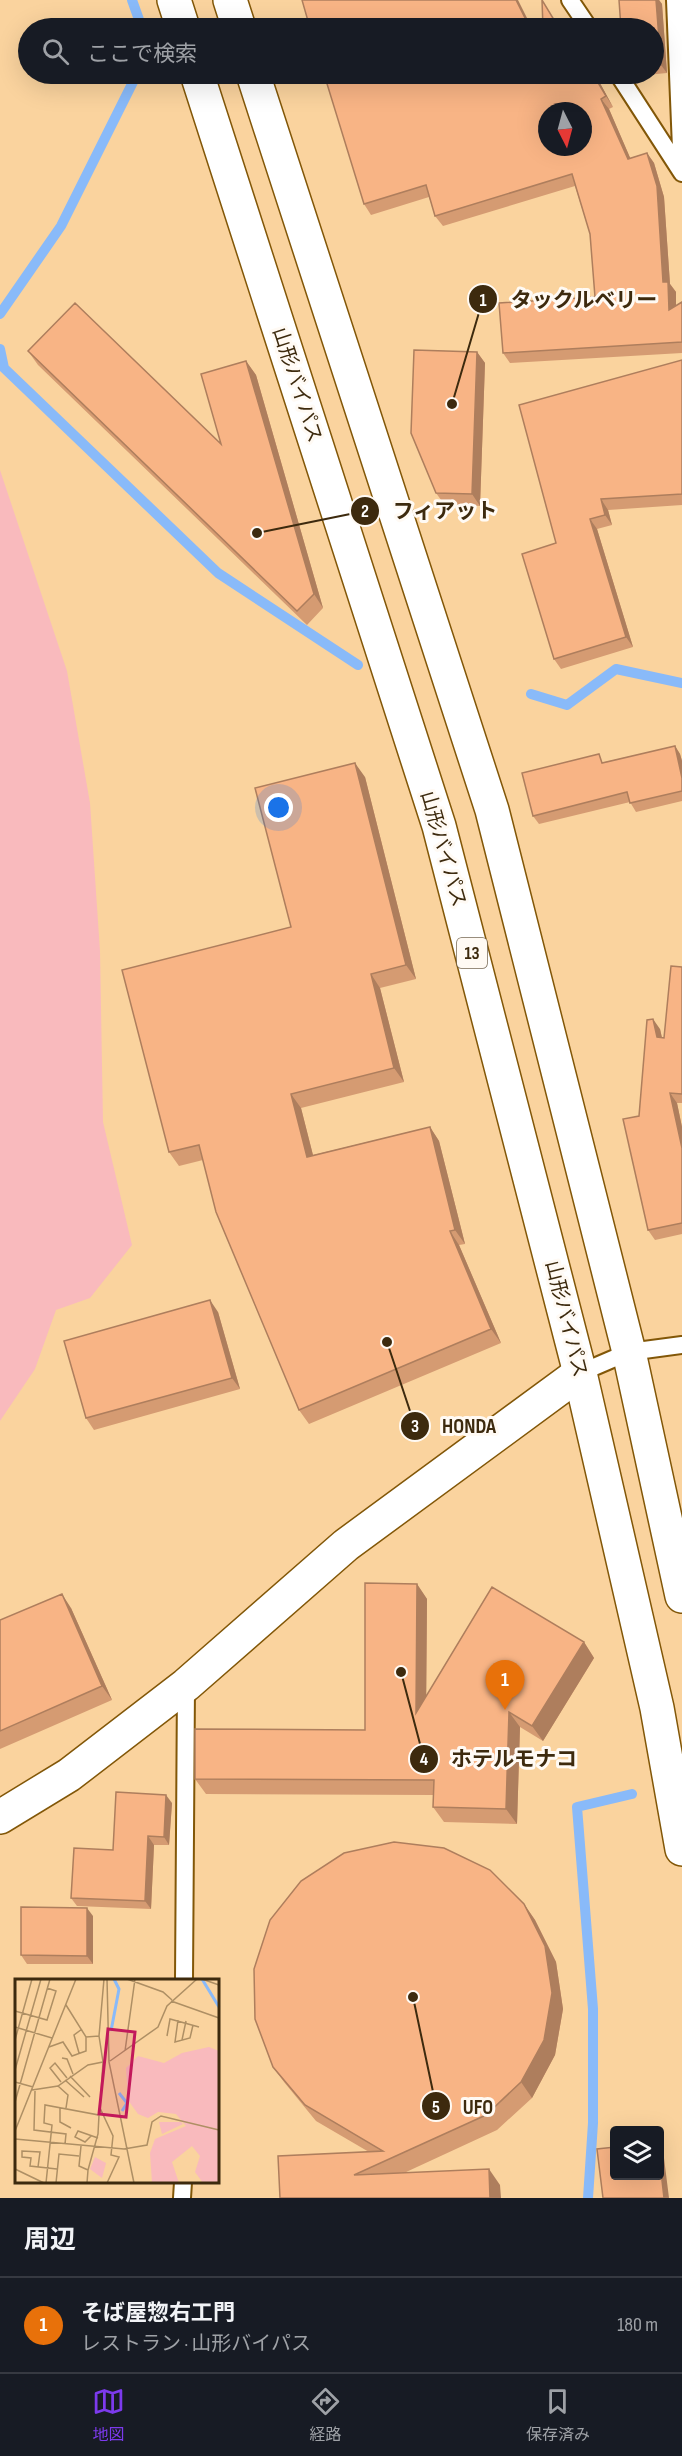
<!DOCTYPE html>
<html lang="ja">
<head>
<meta charset="utf-8">
<style>
	:root { --surface:#171b24; --page:#242831; --text:#f1f3f6; --muted:#9ea1a6; --line:#363941; --accent:#7c3aed }
	body { margin:0; font-family:"Sofia Sans Condensed","Noto Sans JP",sans-serif; background:var(--page); color:var(--text) }
	.controls { position:absolute; right:18px; bottom:18px; display:grid; overflow:hidden; border-radius:6px; box-shadow:0 6px 24px #0002 }
	.controls button { width:54px; height:54px; display:grid; place-items:center; padding:0; border:0; border-bottom:2px solid var(--line); background:var(--surface); color:var(--text); font:30px sans-serif }
	.compass { position:absolute; left:538px; top:102px; width:54px; height:54px; border-radius:50%; background:var(--surface); box-shadow:0 6px 24px #0002; rotate:174deg }
	.you { position:absolute; left:279px; top:808px; width:21px; height:21px; margin:-15px; border:4px solid #fff; border-radius:50%; background:#1a73e8; box-shadow:0 0 0 9px #1a73e833 }
	.badge { display:grid; place-items:center; width:39px; height:39px; border-radius:50%; background:var(--accent); color:#fff; font-size:20px; font-weight:700 }
	.pin { position:absolute; translate:-50% -50px; filter:drop-shadow(0 2px 3px #0008) }
	.pin::after { content:''; position:absolute; top:32px; width:21px; height:18px; background:inherit; clip-path:polygon(0 0,100% 0,50% 100%) }
	.list { margin:0; padding:0; list-style:none }
	h2 { display:flex; justify-content:space-between; align-items:center; height:78px; margin:0; padding:0 24px; font-size:26px }
	h2 small { font-size:20px; font-weight:400; color:var(--muted) }
	.list li { display:grid; grid-template-columns:39px 1fr auto; gap:18px; align-items:center; box-sizing:border-box; height:96px; padding:0 24px; border-top:2px solid var(--line) }
	.list b { display:block; font-size:22px; white-space:nowrap }
	.list p { margin:0; font-size:20px; white-space:nowrap; color:var(--muted) }
	.list em { font-size:20px; font-style:normal; color:var(--muted) }
	.icon { flex:none; width:33px; height:33px; fill:none; stroke:currentColor; stroke-width:2; stroke-linecap:round; stroke-linejoin:round }
	.map { position:relative; flex:none; width:682px; height:2198px; overflow:hidden }
	.search { position:absolute; background:var(--surface); box-shadow:0 6px 24px #0002; left:18px; right:18px; top:18px; height:66px; display:flex; align-items:center; gap:15px; box-sizing:border-box; padding:0 21px; border-radius:33px; color:var(--muted); font-size:22px }
	.sheet { height:174px; background:var(--surface) }
	nav { display:flex; justify-content:space-around; align-items:center; box-sizing:border-box; height:84px; border-top:2px solid var(--line); background:var(--surface); font-size:16px; color:var(--muted) }
	nav a { display:grid; justify-items:center; gap:3px }
	nav .on { color:var(--accent) }
	.map>svg:first-child { display:block }
</style>
</head>
<body>
<div class="map">
<svg width="682" height="2198" viewBox="0 0 682 2198">
	<rect width="100%" height="100%" fill="#fad39e"/>
	<!-- green -->
	<path fill="#f9babd" d="M0,470L67,671L90,803L100,951L103,1122L132,1245L90,1298L56,1310L35,1369L0,1421Z"/>
	<g fill="none" stroke-linecap="round" stroke-linejoin="round">
		<!-- stream -->
		<path stroke="#89baf9" stroke-width="10" d="M132,0L142,28
			M0,314L61,226L137,74
			M0,349L4,368L218,573L358,665
			M531,694L567,705L616,669L682,683
			M588,2198L593,2123V2009L577,1807L632,1794"/>
		<!-- lane casing -->
		<g stroke="#825708" stroke-width="20">
			<path id="lane" d="M570,0L589,28
				M675,0L682,173
				M618,74L682,173
				M580,1373L629,1352L682,1345
				M184,1980L186,1685
				M182,2198L183,2182"/>
		</g>
		<!-- street casing -->
		<g stroke="#825708" stroke-width="36">
			<path id="street" d="M0,1817L69,1775L186,1685L346,1545L580,1373"/>
		</g>
		<!-- highway casing -->
		<g stroke="#825708" stroke-width="36">
			<path id="highway" d="M174,0L183,28
				M230,0L239,28
				M197,74L439,826L580,1373L657,1708L682,1849
				M253,74L492,810L629,1352L682,1596"/>
		</g>
		<!-- lane -->
		<use href="#lane" stroke="#fff" stroke-width="16"/>
		<!-- street -->
		<use href="#street" stroke="#fff" stroke-width="33"/>
		<!-- highway -->
		<use href="#highway" stroke="#fff" stroke-width="33"/>
	</g>
	<!-- wall -->
	<path fill="#d59b72" d="M619,0H659L662,4L667,73L646,75L645,74H654V28Z
		M324,74H595L613,107L609,109L630,158L647,153L654,163L664,197L670,284L676,292V306L682,302V353L510,363L503,353L595,297L590,234L575,186L443,226L435,216L429,197L371,215L364,204Z
		M28,351L221,444L246,361L256,375L323,608L307,625L38,365Z
		M477,352L485,363L480,506L444,504L436,493Z
		M682,360V505L608,510L612,525L597,529L633,647L561,669L554,659L556,543Z
		M675,746L680,754L682,761V801L636,812L630,802L539,824L533,816L605,762Z
		M365,777L416,979L380,988L404,1082L301,1108L313,1155L430,1127L439,1141L465,1244L459,1245L501,1343L309,1424L299,1410L203,1160L179,1166L169,1152L291,927Z
		M682,967V1103H677L682,1127V1234L655,1240L648,1230L639,1116L660,1029L662,1038H664Z
		M218,1312L240,1389L94,1430L86,1418Z
		M417,1584L427,1599L426,1695L584,1642L594,1658L543,1741L520,1727L517,1824L444,1822L433,1807V1795L206,1794L195,1779L365,1730Z
		M71,1608L112,1700L0,1749V1620Z
		M172,1803L169,1845H154L151,1909L77,1906L71,1898L113,1850Z
		M524,1904L535,1920L556,1962L563,2009L555,2055L532,2098L497,2130L404,2173L500,2185L280,2198L369,2152L316,2121L284,2082L273,2067Z
		M93,1916V1964H27L21,1955Z"/>
	<!-- shaded-wall -->
	<path fill="#ae7e5d" d="M516,0H518L532,28H530Z
		M656,0H659L662,4L667,73L661,65Z
		M593,74H595L613,107L606,96Z
		M601,99L609,109L635,169L628,159Z
		M647,153L654,163L664,197L670,284L676,292V320L669,310L663,282Z
		M477,352L485,363L480,506L472,494Z
		M246,361L256,375L323,608L314,594Z
		M601,499L608,510L612,525L605,515Z
		M590,519L597,529L633,647L626,637Z
		M675,746L680,754L682,761V778Z
		M355,763L365,777L416,979L406,965Z
		M371,974L380,988L404,1082L394,1068Z
		M653,1019L660,1029L664,1047L657,1037Z
		M670,1093L677,1103L682,1127V1148Z
		M291,1094L301,1108L317,1171L307,1157Z
		M430,1127L439,1141L465,1244L455,1230Z
		M450,1231L459,1245L501,1343L491,1329Z
		M210,1300L218,1312L240,1389L232,1378Z
		M417,1584L427,1599L426,1728L416,1713Z
		M62,1594L71,1608L112,1700L102,1686Z
		M584,1642L594,1658L543,1741L532,1726Z
		M509,1712L520,1727L517,1824L506,1809Z
		M166,1795L172,1803L169,1845L164,1837Z
		M148,1836L154,1845L151,1909L145,1901Z
		M524,1904L535,1920L556,1962L563,2009L555,2055L532,2098L521,2082Z
		M87,1908L93,1916V1964L87,1956Z
		M660,2145L663,2150L669,2198H664L660,2163Z
		M489,2169L500,2185L501,2198H490Z"/>
	<!-- building -->
	<path fill="#f8b485" stroke="#ae7e5d" stroke-width="1.5" fill-rule="evenodd" d="M302,0H516L530,28H310Z
		M542,0L559,28H543Z
		M619,0H656L661,65H654V28H621Z
		M324,74H593L606,96L601,99L628,159L647,153L657,186L663,282H668L669,310L682,302V342L503,353L499,303L595,297L590,234L572,174L435,216L426,185L364,204ZM547,111H583V147H547Z
		M75,303L221,444L201,374L246,361L314,594L297,611L28,351Z
		M414,350L477,352L472,494L436,493L411,433Z
		M682,360V494L601,499L605,515L590,519L626,637L554,659L522,554L556,543L519,405Z
		M675,746L682,778V791L630,803L627,792L533,816L522,773L599,754L602,763Z
		M355,763L406,965L371,974L394,1068L291,1094L307,1157L430,1127L455,1230L450,1231L491,1329L299,1410L216,1212L199,1145L169,1152L122,970L291,927L255,788Z
		M671,966L682,967V1094L670,1093L682,1148V1223L648,1230L623,1119L639,1116L647,1020L653,1019L657,1037L664,1038Z
		M210,1300L232,1378L86,1418L64,1341Z
		M365,1583L417,1584L416,1713L492,1587L584,1642L532,1726L509,1712L506,1809L433,1807L434,1780L195,1779V1729L365,1730Z
		M62,1594L102,1686L0,1731V1620Z
		M116,1792L166,1795L164,1837L148,1836L145,1901L71,1898L74,1848L113,1850Z
		M394,1842L444,1848L490,1870L524,1904L545,1946L552,1993L544,2040L521,2082L486,2115L354,2175L489,2169L490,2198H280L278,2156L383,2151L305,2105L273,2067L255,2019L254,1969L270,1920L301,1881L344,1853Z
		M21,1907L87,1908V1956L21,1955Z
		M615,2147V2175H660V2163L664,2198H603L597,2149Z"/>
	<g text-anchor="middle" dominant-baseline="central" stroke-width="6" stroke-linejoin="round" paint-order="stroke">
		<!-- shield labels -->
		<rect fill="#fffaf4" stroke="#776853" stroke-width="1.5" x="457" y="938" width="30" height="30" rx="4.5"/>
		<g font-size="18" font-weight="bold" fill="#3d2a0e">
			<text x="472" y="953">13</text>
		</g>
		<!-- street labels -->
		<g font-size="20" fill="#3d2a0e" stroke="#fffaf4">
			<text transform="translate(297 385) rotate(72)">山形バイパス</text>
			<text transform="translate(443 849) rotate(74)">山形バイパス</text>
			<text transform="translate(566 1319) rotate(76)">山形バイパス</text>
		</g>
	</g>
	<!-- overview -->
	<g transform="translate(15 1979)">
		<rect width="204" height="204" fill="#fad39e"/>
		<path d="M194,68L204,72V204H188L180,193L185,177L177,167L157,183L164,204H137L135,174L140,160L171,147L161,135L143,133L133,139L123,135L113,121L111,89L123,77L149,84L167,74ZM144,143H166L168,145L147,155ZM80,178L91,184L87,199L75,190Z" fill="#f9babd"/>
		<path fill="none" stroke="#89baf9" stroke-width="3" d="M187,0L204,28M96,52L104,10L99,0M104,114L112,124L107,132"/>
		<path fill="none" stroke="#ae8f64" stroke-width="1.5" d="M92,0L94,83L119,204M112,0L148,13L157,21M187,0L204,6M156,22L204,39M51,26L71,58L84,57L88,83M0,32L32,41L41,12L32,9M163,41L160,63L175,59L178,46M0,48L37,59M84,57L89,0M152,57L155,40L184,48M0,61L17,0M167,61L171,42M34,68L48,63L57,77L71,72V58M110,72L120,0M64,74L59,56L67,50M47,79L52,80L58,95M95,82L143,48L152,27L182,0M0,91L26,0M55,97L75,118M50,101L69,118M0,103L18,108M46,103L35,89L40,84L52,99M43,107L53,116L51,129M17,111L43,107L73,86L88,83L85,129L98,157L96,176L104,178L92,204M20,112L19,151L51,155L50,165M0,123L35,0M45,128V143L56,149M0,152L61,0M76,157L70,163L60,158L63,152L83,159M0,160L109,170L132,166L137,143L146,137L204,151M66,167L64,187L73,191L72,204M23,188L25,173L7,172V178L16,179L15,187L42,190M0,190L29,204M73,191L83,155L84,136M31,204L37,146L29,144L30,126L84,136L85,129M41,204L44,175L64,177"/>
		<path fill="#c2185b" fill-opacity="0.15" stroke="#c2185b" stroke-width="3" d="M93,50L120,53L111,138L84,135Z"/>
		<rect width="204" height="204" fill="none" stroke="#3d2a0e" stroke-width="3"/>
	</g>
	<!-- callouts -->
	<path fill="none" stroke="#3d2a0e" stroke-width="2" d="M452 404L483 299M257 533L365 511M387 1342L415 1426M401 1672L424 1759M413 1997L436 2106"/>
	<g fill="#3d2a0e" stroke="#fffaf4" stroke-width="2">
		<circle cx="452" cy="404" r="6"/>
		<circle cx="257" cy="533" r="6"/>
		<circle cx="387" cy="1342" r="6"/>
		<circle cx="401" cy="1672" r="6"/>
		<circle cx="413" cy="1997" r="6"/>
		<circle cx="483" cy="299" r="15"/>
		<circle cx="365" cy="511" r="15"/>
		<circle cx="415" cy="1426" r="15"/>
		<circle cx="424" cy="1759" r="15"/>
		<circle cx="436" cy="2106" r="15"/>
	</g>
	<g font-size="18" text-anchor="middle" font-weight="bold" fill="#fff">
		<text x="483" y="306">1</text>
		<text x="365" y="517">2</text>
		<text x="415" y="1432">3</text>
		<text x="424" y="1765">4</text>
		<text x="436" y="2113">5</text>
	</g>
	<g font-size="21" text-anchor="middle" font-weight="bold" fill="#3d2a0e" stroke="#fffaf4" stroke-width="6" stroke-linejoin="round" paint-order="stroke">
		<text x="584" y="307">タックルベリー</text>
		<text x="445" y="518">フィアット</text>
		<text x="469" y="1433">HONDA</text>
		<text x="514" y="1766">ホテルモナコ</text>
		<text x="478" y="2114">UFO</text>
	</g>
</svg>
<div class="controls">
<button><svg class="icon" aria-label="layers" viewBox="0 0 24 24"><path d="M12 4l9 5-9 5-9-5zM3 14l9 5 9-5"/></svg></button>
</div>
<svg class="compass" viewBox="-18 -18 36 36"><path d="M0-13l5 13h-10z" fill="#e53935"/><path d="M0 13l5-13h-10z" fill="#9ea1a6"/></svg>
<div class="you"></div>
<div class="pin badge" style="left:505px;top:1710px;background:#e8710a">1</div>
<div class="search"><svg class="icon" aria-label="search" viewBox="0 0 24 24"><circle cx="10" cy="10" r="6"/><path d="M15 15l6 6"/></svg>ここで検索</div>
</div>
<section class="sheet">
<h2>周辺<small></small></h2>
<ul class="list">
<li><span class="badge" style="background:#e8710a">1</span><div><b>そば屋惣右工門</b><p>レストラン · 山形バイパス</p></div><em>180 m</em></li>
</ul>
</section>
<nav>
<a class="on"><svg class="icon" aria-label="map" viewBox="0 0 24 24"><path d="M3 6l6-2 6 2 6-2v14l-6 2-6-2-6 2zM9 4v14M15 6v14"/></svg>地図</a>
<a><svg class="icon" aria-label="directions" viewBox="0 0 24 24"><path d="M12 3l9 9-9 9-9-9zM9 14v-3h6M13 9l2 2-2 2"/></svg>経路</a>
<a><svg class="icon" aria-label="saved" viewBox="0 0 24 24"><path d="M7 4h10v16l-5-4-5 4z"/></svg>保存済み</a>
</nav>
</body>
</html>
